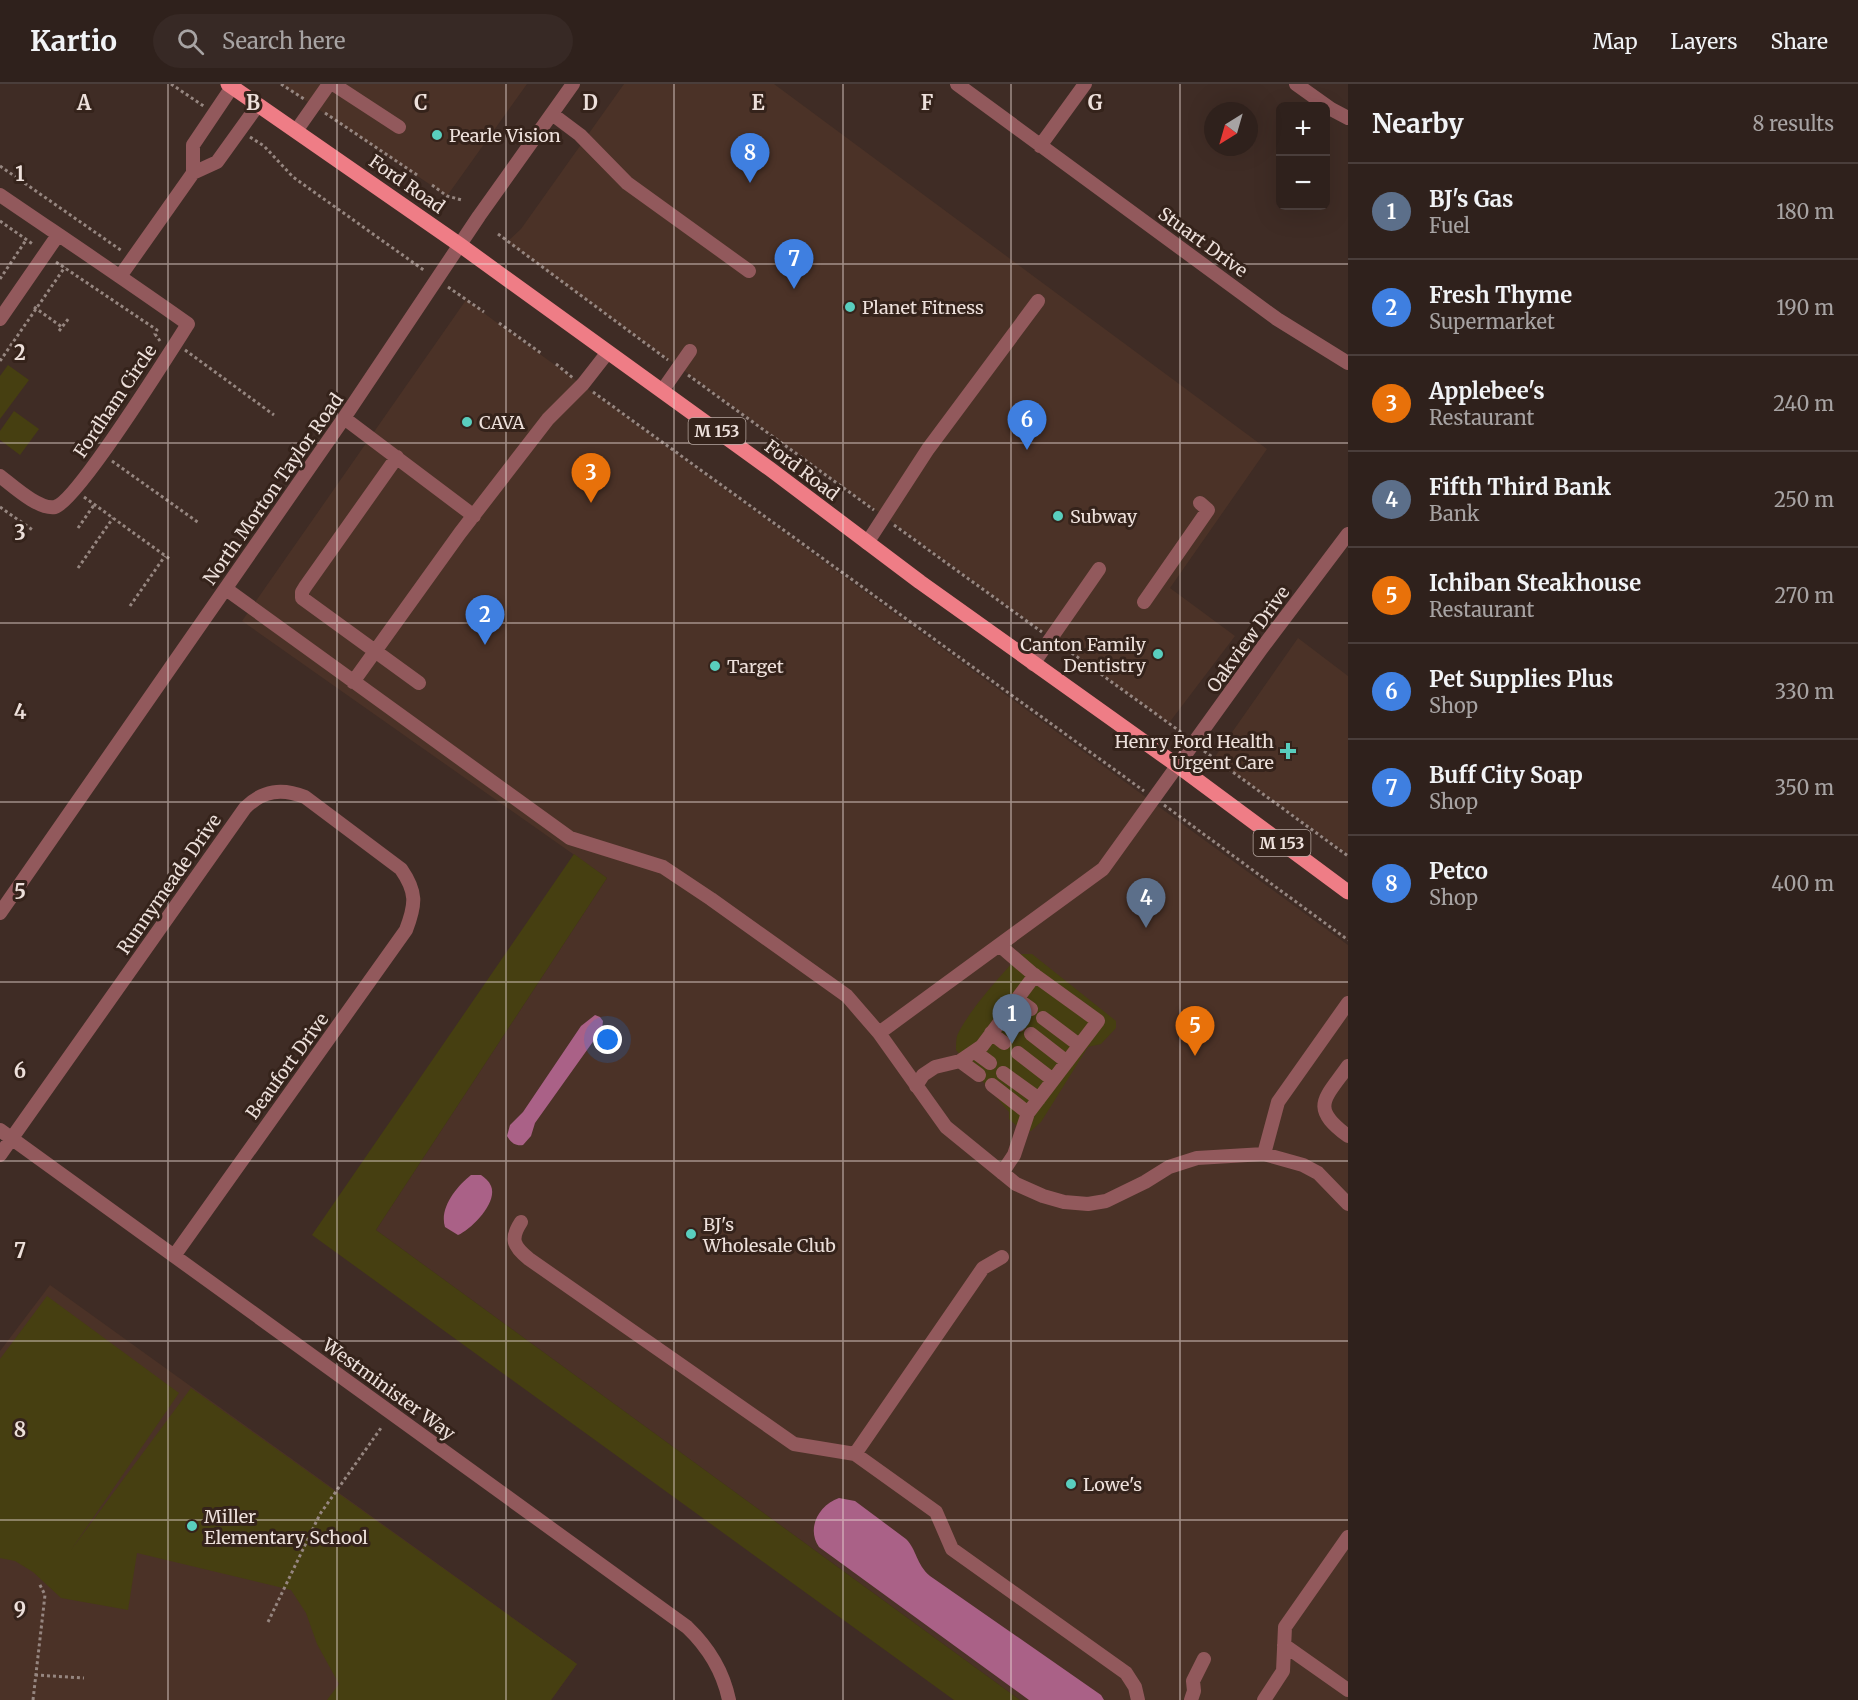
<!DOCTYPE html>
<html lang="en">
<head>
<meta charset="utf-8">
<style>
	:root { --surface:#2f211c; --page:#372925; --text:#f1f3f6; --muted:#a7a3a3; --line:#4a3e3b; --accent:#59cebe }
	body { margin:0; font-family:Merriweather,serif; background:var(--page); color:var(--text) }
	.controls { position:absolute; right:18px; top:18px; display:grid; overflow:hidden; border-radius:9px; box-shadow:0 6px 24px #0002 }
	.controls button { width:54px; height:54px; display:grid; place-items:center; padding:0; border:0; border-bottom:2px solid var(--line); background:var(--surface); color:var(--text); font:30px sans-serif }
	.compass { position:absolute; left:1204px; top:18px; width:54px; height:54px; border-radius:50%; background:var(--surface); box-shadow:0 6px 24px #0002; rotate:217deg }
	.you { position:absolute; left:608px; top:956px; width:21px; height:21px; margin:-15px; border:4px solid #fff; border-radius:50%; background:#1a73e8; box-shadow:0 0 0 9px #1a73e833 }
	.badge { display:grid; place-items:center; width:39px; height:39px; border-radius:50%; background:var(--accent); color:#fff; font-size:20px; font-weight:700 }
	.pin { position:absolute; translate:-50% -50px; filter:drop-shadow(0 2px 3px #0008) }
	.pin::after { content:''; position:absolute; top:32px; width:21px; height:18px; background:inherit; clip-path:polygon(0 0,100% 0,50% 100%) }
	.list { margin:0; padding:0; list-style:none }
	h2 { display:flex; justify-content:space-between; align-items:center; height:78px; margin:0; padding:0 24px; font-size:26px }
	h2 small { font-size:20px; font-weight:400; color:var(--muted) }
	.list li { display:grid; grid-template-columns:39px 1fr auto; gap:18px; align-items:center; box-sizing:border-box; height:96px; padding:0 24px; border-top:2px solid var(--line) }
	.list b { display:block; font-size:22px; white-space:nowrap }
	.list p { margin:0; font-size:20px; white-space:nowrap; color:var(--muted) }
	.list em { font-size:20px; font-style:normal; color:var(--muted) }
	.icon { flex:none; width:33px; height:33px; fill:none; stroke:currentColor; stroke-width:2; stroke-linecap:round; stroke-linejoin:round }
	.map { position:relative; flex:none; width:1348px; height:1616px; overflow:hidden }
	header { display:flex; align-items:center; gap:36px; box-sizing:border-box; height:84px; padding:0 30px; background:var(--surface); border-bottom:2px solid var(--line) }
	header strong { font-size:28px }
	nav { display:flex; gap:33px; margin-inline-start:auto; font-size:21px }
	.search { width:420px; height:54px; background:var(--page); display:flex; align-items:center; gap:15px; box-sizing:border-box; padding:0 21px; border-radius:33px; color:var(--muted); font-size:22px }
	main { display:flex }
	aside { flex:1; background:var(--surface) }
	.map>svg:first-child { display:block }
</style>
</head>
<body>
<header>
<strong>Kartio</strong>
<div class="search"><svg class="icon" aria-label="search" viewBox="0 0 24 24"><circle cx="10" cy="10" r="6"/><path d="M15 15l6 6"/></svg>Search here</div>
<nav><a>Map</a><a>Layers</a><a>Share</a></nav>
</header>
<main>
<div class="map">
<svg width="1348" height="1616" viewBox="0 0 1348 1616">
	<rect width="100%" height="100%" fill="#3f2c25"/>
	<!-- built -->
	<path fill="#4b3227" d="M281,0H527L447,112Z
		M624,0H774L1267,365L1170,504L1235,552L1169,639L507,158L521,145Z
		M466,216L1348,861V1616H1020L376,1146L607,794L242,537Z
		M1298,554L1348,592V770L1214,674Z
		M50,1201L577,1580L551,1616H0V1267Z"/>
	<!-- green -->
	<path fill="#463f11" d="M8,281L29,296L0,335V292Z
		M14,327L39,345L20,371L0,356V347Z
		M574,770L607,794L376,1146L1020,1616H954L312,1151Z
		M1021,870H1032L1116,937V944L1101,960L1088,963L1041,1038L1031,1047H1022L1009,1035V1028L956,966C956,961 956,956 957,952C966,930 1004,887 1021,870Z
		M47,1212L179,1309L71,1466L191,1304L577,1580L551,1616H327L339,1600L317,1560L306,1529L291,1506L137,1469L128,1526L61,1514L33,1488L15,1477L0,1474V1275Z"/>
	<!-- water -->
	<path fill="#aa6187" d="M595,931L600,933L603,937L602,945L535,1039L531,1052L523,1061C516,1062 511,1059 507,1052L510,1041L523,1028L581,942Z
		M471,1091H481C485,1094 489,1097 491,1102C498,1118 472,1145 458,1151L445,1143C439,1124 457,1102 471,1091Z
		M839,1414L855,1417L906,1455C917,1466 916,1480 930,1492L1101,1611L1104,1616H1029L819,1463C806,1444 819,1421 839,1414Z"/>
	<g fill="none" stroke-linecap="round" stroke-linejoin="round">
		<!-- path -->
		<path stroke="#968680" stroke-width="3" stroke-dasharray="3 3" stroke-linecap="butt" d="M171,0L205,23
			M281,0L304,15
			M325,29L417,91
			M250,53L264,62L293,93L425,187
			M0,82L122,167
			M432,101L447,112L462,116
			M0,137L34,161
			M498,150L668,276
			M56,178L157,246L155,250L160,257
			M0,195L26,156
			M448,203L484,228
			M34,223L62,243
			M499,239L542,270
			M59,247L69,234
			M185,266L274,331
			M0,277L65,183
			M556,280L573,294
			M688,291L874,426
			M593,308L1144,707
			M112,377L199,439
			M84,413L171,476
			M0,423L34,447
			M894,441L1042,548
			M78,444L94,421
			M78,484L113,434
			M130,522L165,472
			M1062,562L1185,651
			M1204,667L1348,772
			M1164,721L1348,856
			M268,1538L320,1430L381,1344
			M35,1591L84,1594
			M33,1616L45,1511L39,1499"/>
		<!-- minor -->
		<path stroke="#92595c" stroke-width="14" d="M333,0L399,43
			M957,0L1277,235L1348,279
			M1296,0L1331,25L1348,34
			M232,3L193,61V89L217,78L258,21
			M552,30L580,51L627,99L749,187
			M296,47L329,0
			M1040,62L1085,0
			M0,111C63,154 126,196 188,240C170,268 77,417 55,423C39,426 13,402 0,392
			M121,191L193,89
			M0,235L58,151
			M662,307L690,267
			M344,334L474,432
			M397,373L305,503L302,508V514L419,599
			M867,459L928,365L1038,217
			M226,505L570,754L663,783L711,815L847,912L879,949L1103,785L1262,564L1348,450
			M1144,518L1208,426L1200,419
			M1033,580L1099,485
			M353,598L460,449L548,335L583,300L608,268
			M0,829L344,334L479,132L573,0
			M999,861L1033,890L1098,937L1028,1029L1014,1071L1002,1089
			M1017,915L1031,925
			M1006,931L1019,941
			M1043,934L1079,961
			M879,949L946,1043L1016,1100L1043,1112L1064,1118L1088,1120L1106,1117L1145,1098L1169,1083L1197,1074L1264,1070L1303,1081L1318,1089L1348,1120
			M991,949L1004,959
			M1031,950L1067,978
			M975,968L990,979
			M1018,969L1053,996
			M960,977L979,991
			M1348,982C1325,1015 1309,1023 1348,1052
			M1003,989L1039,1015
			M992,1001L1028,1029
			M916,1002L923,991L935,983L960,977L982,962L1035,891
			M0,1046L687,1543C709,1564 723,1587 729,1616
			M1264,1070L1278,1018L1348,919
			M0,1071L245,724C263,706 282,704 305,713L401,785C417,808 416,820 406,846L174,1172
			M521,1138C510,1155 513,1162 529,1175L794,1360L855,1370L936,1428L952,1465L1126,1589L1135,1603L1138,1616
			M855,1370L983,1184L1002,1173
			M1284,1561L1348,1606
			M1191,1616L1194,1607L1193,1597L1204,1575
			M1264,1616L1283,1587L1285,1543L1348,1453"/>
		<!-- major -->
		<path stroke="#ef7d86" stroke-width="15" d="M228,0L460,161L770,385L920,498L1178,682L1348,808"/>
	</g>
	<!-- grid -->
	<path fill="none" stroke="#ede0db" stroke-width="1.5" stroke-opacity="0.55" d="M168,0V1616M337,0V1616M506,0V1616M674,0V1616M843,0V1616M1011,0V1616M1180,0V1616M0,180H1348M0,359H1348M0,539H1348M0,718H1348M0,898H1348M0,1077H1348M0,1257H1348M0,1436H1348"/>
	<!-- markers -->
	<g fill="#59cebe" stroke="#35231b" stroke-width="2">
		<circle cx="437" cy="51" r="6"/>
		<circle cx="850" cy="223" r="6"/>
		<circle cx="467" cy="338" r="6"/>
		<circle cx="1058" cy="432" r="6"/>
		<circle cx="1158" cy="570" r="6"/>
		<circle cx="715" cy="582" r="6"/>
		<path d="M1285 658h6v6h6v6h-6v6h-6v-6h-6v-6h6z"/>
		<circle cx="691" cy="1150" r="6"/>
		<circle cx="1071" cy="1400" r="6"/>
		<circle cx="192" cy="1442" r="6"/>
	</g>
	<g text-anchor="middle" dominant-baseline="central" stroke-width="6" stroke-linejoin="round" paint-order="stroke">
		<!-- shield labels -->
		<g fill="#35231b" stroke="#b6a7a1" stroke-width="1.5">
			<rect x="688.5" y="334" width="57" height="26" rx="4.5"/>
			<rect x="1253.5" y="746" width="57" height="26" rx="4.5"/>
		</g>
		<g font-size="16" font-weight="bold" fill="#ede0db">
			<text x="717" y="347">M 153</text>
			<text x="1282" y="759">M 153</text>
		</g>
		<!-- poi labels -->
		<g font-size="18" fill="#ede0db" stroke="#35231b" text-anchor="start">
			<text x="449" y="51">Pearle Vision</text>
			<text x="862" y="223">Planet Fitness</text>
			<text x="479" y="338">CAVA</text>
			<text x="1070" y="432">Subway</text>
			<text x="1146" y="560" text-anchor="end">Canton Family<tspan x="1146" dy="21">Dentistry</tspan></text>
			<text x="727" y="582">Target</text>
			<text x="1274" y="657" text-anchor="end">Henry Ford Health<tspan x="1274" dy="21">Urgent Care</tspan></text>
			<text x="703" y="1140">BJ's<tspan x="703" dy="21">Wholesale Club</tspan></text>
			<text x="1083" y="1400">Lowe's</text>
			<text x="204" y="1432">Miller<tspan x="204" dy="21">Elementary School</tspan></text>
		</g>
		<!-- street labels -->
		<g font-size="18" fill="#ede0db" stroke="#35231b">
			<text transform="translate(407 100) rotate(35)">Ford Road</text>
			<text transform="translate(1203 158) rotate(36)">Stuart Drive</text>
			<text transform="translate(115 317) rotate(-56)">Fordham Circle</text>
			<text transform="translate(802 386) rotate(37)">Ford Road</text>
			<text transform="translate(273 405) rotate(-55)">North Morton Taylor Road</text>
			<text transform="translate(1248 555) rotate(-54)">Oakview Drive</text>
			<text transform="translate(169 800) rotate(-55)">Runnymeade Drive</text>
			<text transform="translate(287 982) rotate(-54)">Beaufort Drive</text>
			<text transform="translate(389 1305) rotate(36)">Westminister Way</text>
		</g>
	</g>
	<g font-size="20" text-anchor="middle" font-weight="bold" fill="#ede0db" stroke="#35231b" stroke-width="6" stroke-linejoin="round" paint-order="stroke">
		<text x="84" y="26">A</text>
		<text x="253" y="26">B</text>
		<text x="421" y="26">C</text>
		<text x="590" y="26">D</text>
		<text x="758" y="26">E</text>
		<text x="927" y="26">F</text>
		<text x="1095" y="26">G</text>
		<text x="20" y="97">1</text>
		<text x="20" y="276">2</text>
		<text x="20" y="456">3</text>
		<text x="20" y="635">4</text>
		<text x="20" y="815">5</text>
		<text x="20" y="994">6</text>
		<text x="20" y="1174">7</text>
		<text x="20" y="1353">8</text>
		<text x="20" y="1533">9</text>
	</g>
</svg>
<div class="controls">
<button>+</button>
<button>−</button>
</div>
<svg class="compass" viewBox="-18 -18 36 36"><path d="M0-13l5 13h-10z" fill="#e53935"/><path d="M0 13l5-13h-10z" fill="#a7a3a3"/></svg>
<div class="you"></div>
<div class="pin badge" style="left:1012px;top:960px;background:#5c6f8a">1</div>
<div class="pin badge" style="left:485px;top:561px;background:#3f7fe0">2</div>
<div class="pin badge" style="left:591px;top:419px;background:#e8710a">3</div>
<div class="pin badge" style="left:1146px;top:844px;background:#5c6f8a">4</div>
<div class="pin badge" style="left:1195px;top:972px;background:#e8710a">5</div>
<div class="pin badge" style="left:1027px;top:366px;background:#3f7fe0">6</div>
<div class="pin badge" style="left:794px;top:205px;background:#3f7fe0">7</div>
<div class="pin badge" style="left:750px;top:99px;background:#3f7fe0">8</div>
</div>
<aside>
<h2>Nearby<small>8 results</small></h2>
<ul class="list">
<li><span class="badge" style="background:#5c6f8a">1</span><div><b>BJ's Gas</b><p>Fuel</p></div><em>180 m</em></li>
<li><span class="badge" style="background:#3f7fe0">2</span><div><b>Fresh Thyme</b><p>Supermarket</p></div><em>190 m</em></li>
<li><span class="badge" style="background:#e8710a">3</span><div><b>Applebee's</b><p>Restaurant</p></div><em>240 m</em></li>
<li><span class="badge" style="background:#5c6f8a">4</span><div><b>Fifth Third Bank</b><p>Bank</p></div><em>250 m</em></li>
<li><span class="badge" style="background:#e8710a">5</span><div><b>Ichiban Steakhouse</b><p>Restaurant</p></div><em>270 m</em></li>
<li><span class="badge" style="background:#3f7fe0">6</span><div><b>Pet Supplies Plus</b><p>Shop</p></div><em>330 m</em></li>
<li><span class="badge" style="background:#3f7fe0">7</span><div><b>Buff City Soap</b><p>Shop</p></div><em>350 m</em></li>
<li><span class="badge" style="background:#3f7fe0">8</span><div><b>Petco</b><p>Shop</p></div><em>400 m</em></li>
</ul>
</aside>
</main>
</body>
</html>
